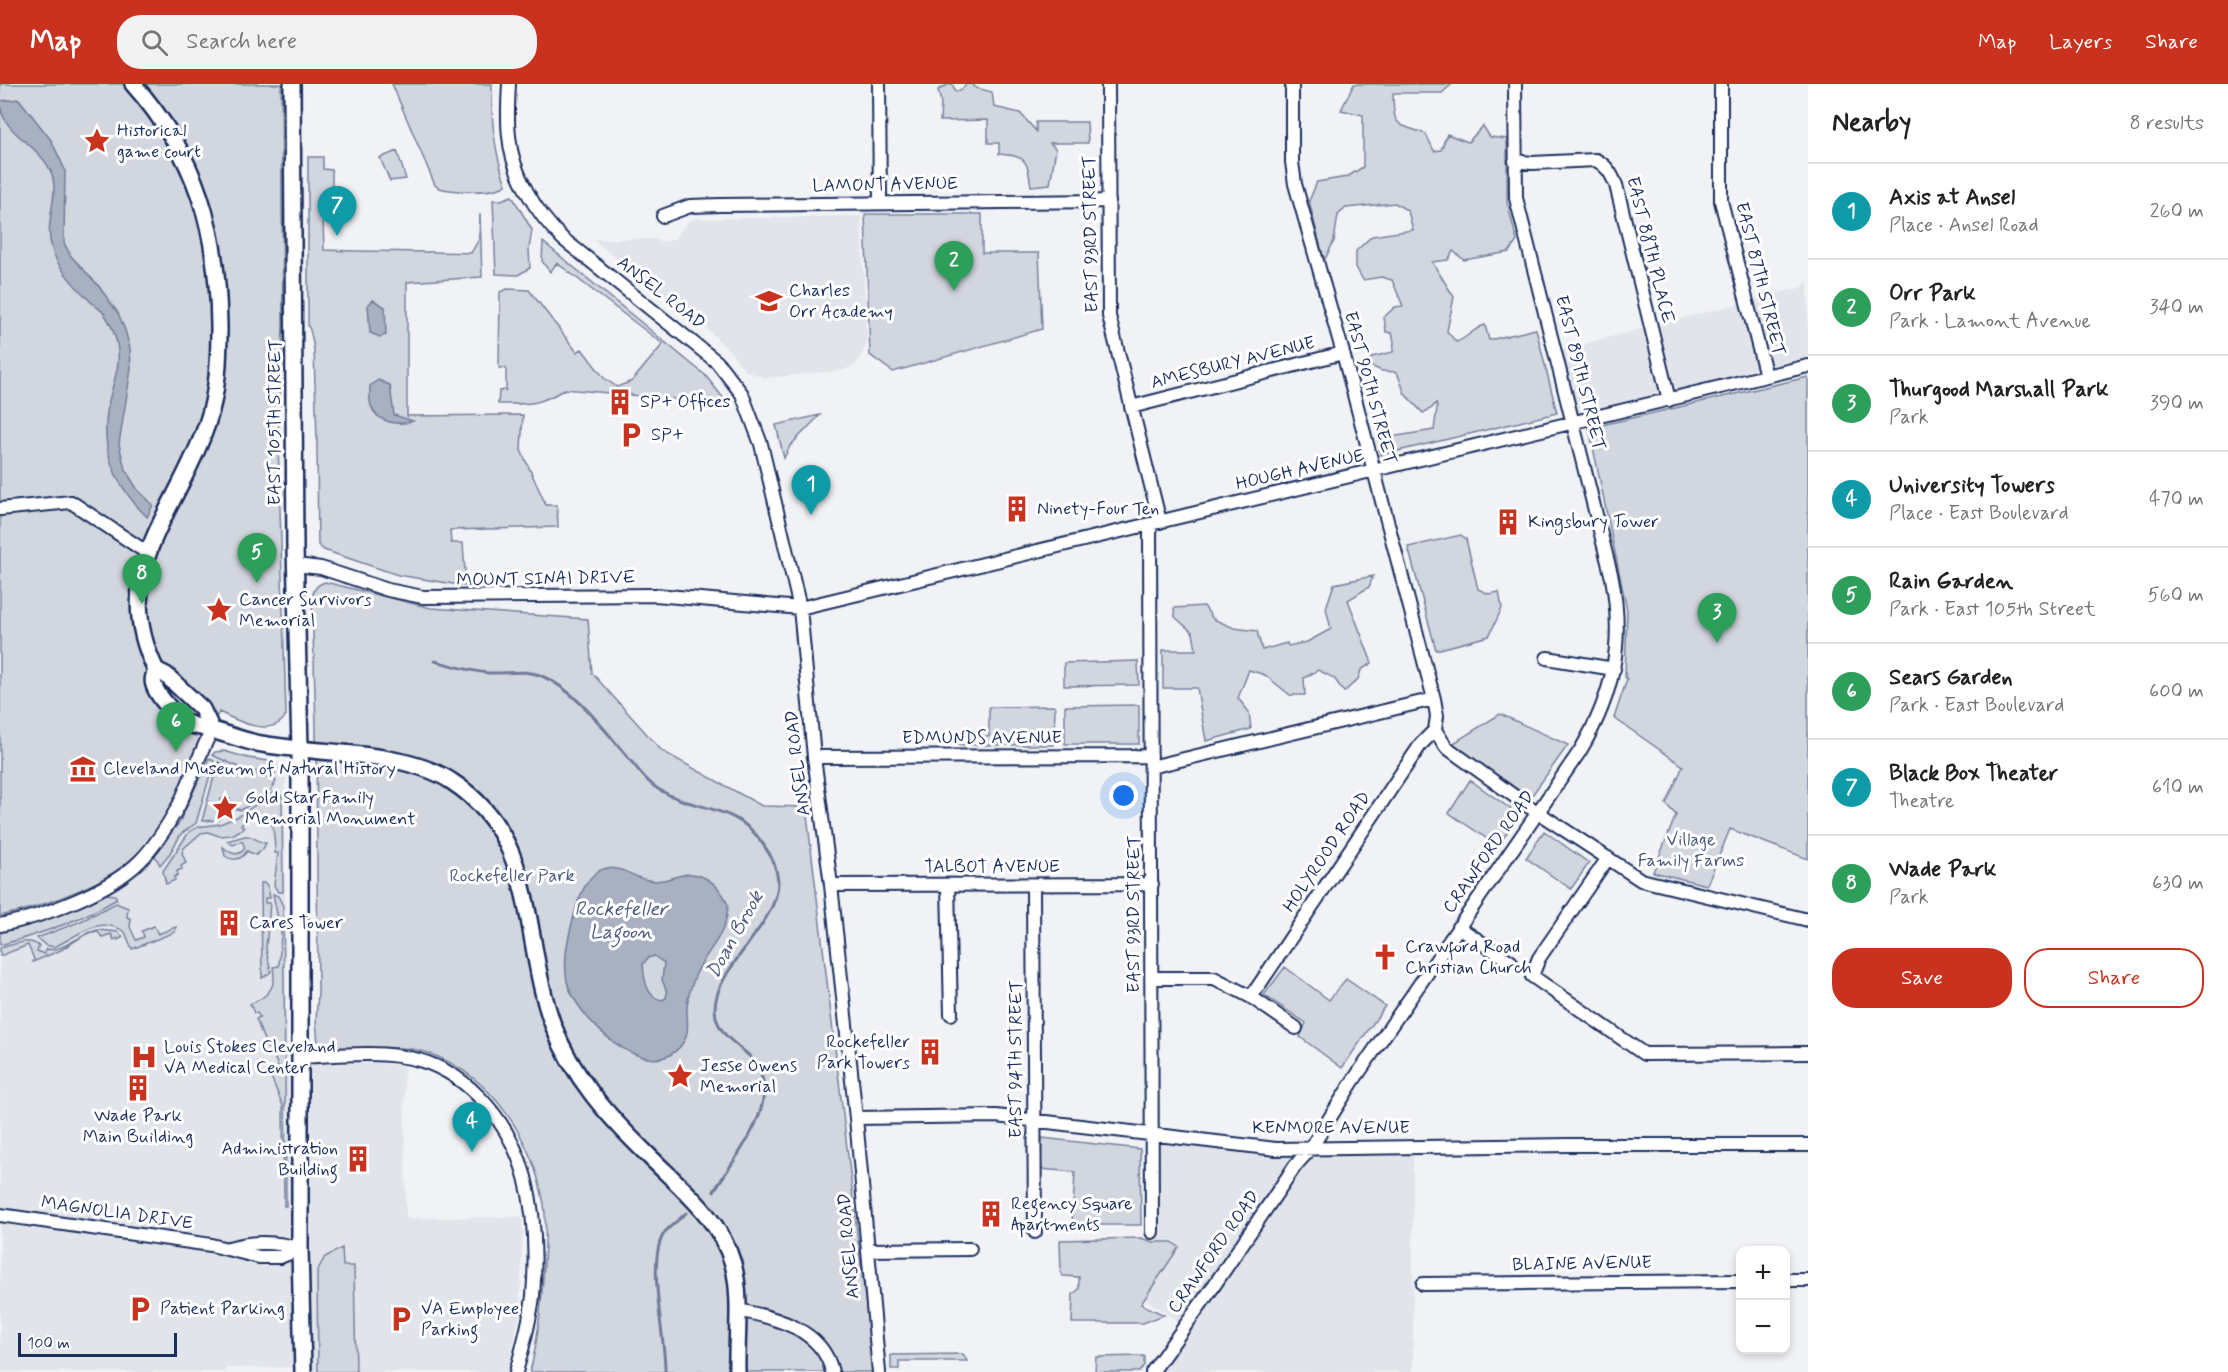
<!DOCTYPE html>
<html lang="en">
<head>
<meta charset="utf-8">
<style>
	:root { --surface:#fff; --page:#f2f2f2; --text:#222; --muted:#767676; --line:#e0e0e0; --accent:#c8321e }
	body { margin:0; font-family:Mynerve,sans-serif; background:var(--page); color:var(--text) }
	.controls { position:absolute; right:18px; bottom:18px; display:grid; overflow:hidden; border-radius:12px; box-shadow:0 3px 9px #0003 }
	.controls button { width:54px; height:54px; display:grid; place-items:center; padding:0; border:0; border-bottom:2px solid var(--line); background:var(--surface); color:var(--text); font:30px sans-serif }
	.scale { position:absolute; left:18px; bottom:15px; width:159px; box-sizing:border-box; padding-left:6px; border:3px solid #1b2f5e; border-top:0; font-size:16px; line-height:21px; white-space:nowrap; color:#1b2f5e; -webkit-text-stroke:4px #fff; paint-order:stroke }
	.you { position:absolute; left:1124px; top:712px; width:21px; height:21px; margin:-15px; border:4px solid #fff; border-radius:50%; background:#1a73e8; box-shadow:0 0 0 9px #1a73e833 }
	.badge { display:grid; place-items:center; width:39px; height:39px; border-radius:50%; background:var(--accent); color:#fff; font-size:20px; font-weight:700 }
	.pin { position:absolute; translate:-50% -50px; filter:drop-shadow(0 2px 3px #0008) }
	.pin::after { content:''; position:absolute; top:32px; width:21px; height:18px; background:inherit; clip-path:polygon(0 0,100% 0,50% 100%) }
	.list { margin:0; padding:0; list-style:none }
	h2 { display:flex; justify-content:space-between; align-items:center; height:78px; margin:0; padding:0 24px; font-size:26px }
	h2 small { font-size:20px; font-weight:400; color:var(--muted) }
	.list li { display:grid; grid-template-columns:39px 1fr auto; gap:18px; align-items:center; box-sizing:border-box; height:96px; padding:0 24px; border-top:2px solid var(--line) }
	.list b { display:block; font-size:22px; white-space:nowrap }
	.list p { margin:0; font-size:20px; white-space:nowrap; color:var(--muted) }
	.list em { font-size:20px; font-style:normal; color:var(--muted) }
	.actions { display:flex; gap:12px; padding:18px 24px }
	.actions a { flex:1; padding:14px 0; border:2px solid var(--accent); border-radius:24px; text-align:center; font-size:21px; color:var(--accent) }
	.actions .main { background:var(--accent); color:#fff }
	.icon { flex:none; width:33px; height:33px; fill:none; stroke:currentColor; stroke-width:2; stroke-linecap:round; stroke-linejoin:round }
	.map { position:relative; flex:none; width:1808px; height:1288px; overflow:hidden }
	header { display:flex; align-items:center; gap:36px; box-sizing:border-box; height:84px; padding:0 30px; background:var(--accent); color:#fff }
	header strong { font-size:28px }
	nav { display:flex; gap:33px; margin-inline-start:auto; font-size:21px }
	.search { width:420px; height:54px; background:var(--page); display:flex; align-items:center; gap:15px; box-sizing:border-box; padding:0 21px; border-radius:24px; color:var(--muted); font-size:22px }
	main { display:flex }
	aside { flex:1; background:var(--surface) }
	.map>svg:first-child { display:block }
</style>
</head>
<body>
<header>
<strong>Map</strong>
<div class="search"><svg class="icon" aria-label="search" viewBox="0 0 24 24"><circle cx="10" cy="10" r="6"/><path d="M15 15l6 6"/></svg>Search here</div>
<nav><a>Map</a><a>Layers</a><a>Share</a></nav>
</header>
<main>
<div class="map">
<svg width="1808" height="1288" viewBox="0 0 1808 1288">
	<rect width="100%" height="100%" fill="#f1f2f5"/>
	<filter id="ink" filterUnits="userSpaceOnUse"><feTurbulence type="fractalNoise" baseFrequency=".0167" numOctaves="2"/><feDisplacementMap in="SourceGraphic" scale="12" xChannelSelector="R" yChannelSelector="G"/><feConvolveMatrix kernelMatrix="1 2 1 2 8 2 1 2 1" color-interpolation-filters="sRGB"/></filter>
	<g filter="url(#ink)">
		<!-- built -->
		<path fill="#e1e4ea" d="M861,132L867,260L857,279L845,286L766,294L746,287L730,267L697,235L592,155H651L664,158L674,155L688,138L694,135Z
			M1808,196V282L1574,337L1556,267L1803,203Z
			M224,667L279,679L286,695L284,708L287,986L289,983L311,980L375,979L404,982L406,1134L522,1133L523,1151L519,1234L508,1288H311V1283L225,1284V1288H0V849L37,839L100,813L128,796L164,759L179,739L209,674L215,668Z
			M1152,1049L1276,1065L1413,1063V1288H1152L1185,1242L1121,1199L1152,1148Z"/>
		<!-- green -->
		<path fill="#d2d6df" stroke="#76829e" stroke-width="1.5" d="M0,0H281L283,242L278,356L286,631C273,655 237,637 219,628C203,660 187,691 170,722C163,736 157,749 147,761C119,796 43,823 0,832Z
			M392,0H492C491,37 494,66 506,101C492,110 455,108 439,104L435,101Z
			M949,0H952L956,8L962,5L966,0H972L976,4L992,8L994,23L1020,29L1036,47V38H1087L1088,59H1050L1056,65L1050,100L1031,102C1027,76 1027,72 999,70V59H988V36L940,37L941,19L938,6Z
			M1354,0H1452L1442,9H1393C1393,44 1396,39 1426,50L1434,67L1441,66L1447,50L1468,58L1483,42L1490,53L1507,55V118L1517,157L1509,168L1464,176L1453,167L1448,176L1432,178L1454,213L1447,247L1456,258C1468,254 1474,244 1485,241L1489,256L1536,245L1557,329L1381,371L1378,355L1434,346L1437,323L1436,319L1432,324L1423,329L1405,310L1397,288L1382,287L1366,280L1372,273L1393,268L1394,258L1392,249L1386,248L1384,233L1395,223L1403,222L1392,196L1381,193L1363,196L1356,183V167L1372,152L1413,146L1408,127L1395,119L1346,124L1338,131L1334,157L1324,177L1309,117L1317,98L1347,93L1363,83V31L1341,26Z
			M397,67L406,95L390,97L380,74Z
			M308,73H323V85L332,86V135H323L324,166C373,168 422,167 471,169L479,155L480,130L482,193L407,198V332L523,331L521,366L546,421H557L558,443L450,446L451,459H463L466,502L398,491L324,466L318,461C317,407 318,353 315,300C314,281 316,259 308,241Z
			M512,112L532,146L529,165L530,184L518,191L496,190L493,116H501Z
			M865,130H982V169H1039L1042,245L893,288L870,271Z
			M543,158L705,291L728,320L565,305C537,322 530,320 498,320L499,307L506,306V284H499L500,208L507,205L529,206L577,268L582,265L604,294L617,303L632,297L663,260L557,179L550,188L542,177Z
			M1808,293V775L1730,745L1707,801L1653,788L1676,731L1666,720L1683,682L1614,634L1627,595L1625,593L1627,526L1589,344Z
			M820,331L790,362L784,374L776,341Z
			M1461,451L1466,455L1478,505L1489,510L1499,508L1502,524L1489,552L1436,566L1408,463Z
			M1373,492L1369,503L1348,516L1372,579L1361,586L1358,595L1344,608L1334,594L1318,586L1304,594L1305,611H1290L1265,591L1249,586L1238,614L1249,628L1251,645L1206,657L1197,604H1163V566H1196L1193,549L1175,533L1174,524L1204,522L1213,535L1234,544L1257,547L1262,566L1287,559L1288,562L1307,558L1331,545L1326,524L1334,500Z
			M325,498L431,524L588,535L592,589L662,667L762,722L806,723L874,1288H530C539,1253 542,1216 544,1179C545,1160 547,1139 544,1120C532,1055 494,994 431,970C393,956 352,971 318,959L316,937L318,909L316,641L312,515C313,506 316,501 325,498Z
			M1138,577L1139,601L1064,602V579Z
			M1139,621V660H1065V622Z
			M1055,622L1054,661H958V653L989,652V623Z
			M1500,630L1568,661L1530,714L1452,660Z
			M224,667L248,674L275,678V690L245,686L212,671L215,668Z
			M209,674L214,677L196,739L181,750L170,769L160,781L154,770L179,739Z
			M218,678L237,686L272,694L276,697C271,712 253,718 241,726L232,724L230,715H221L218,724L222,728L219,736L202,737Z
			M1470,696L1519,731L1498,762L1449,729Z
			M274,708L280,710L282,713L283,808H278L274,801L278,769H275C274,754 276,735 259,731L249,734L241,741L244,744L232,751L219,752L208,748L201,749L184,764L182,769L186,779L181,782L182,785L177,787L178,791L174,793L175,796L166,800L163,787L189,748L198,743L220,740L239,732Z
			M1544,747L1589,779L1571,805L1526,774Z
			M245,752C254,751 258,759 266,759L263,765L256,771L247,767C242,775 234,778 225,772L223,763C230,769 238,774 245,764L242,757L233,761L227,757Z
			M261,799H265L268,803L270,814H265V819H270L266,865L271,888L262,894Z
			M105,810L115,811L117,815C80,837 41,850 0,861V849L37,839Z
			M273,810L278,812L283,822L285,985H276L278,983L271,965L273,964H267L256,935L260,933L257,929H254L250,920C268,913 277,903 273,883L279,882L281,849Z
			M116,819L128,824L127,833L131,835L130,843L136,856L144,853L142,847L154,842L158,850L176,843L175,848L132,865L125,848C98,830 77,853 54,863L45,861L37,854L79,838Z
			M98,846L118,848L123,853L118,856L117,854L114,856L111,850L102,853L98,848H89L61,866L33,878L34,875L28,861L0,872V864C14,861 27,853 39,862L37,867L44,870L47,865C61,869 81,849 98,846Z
			M1285,883L1329,916L1346,895L1385,922L1342,984L1300,953L1306,939L1264,911Z
			M271,985L273,989H285L286,1122H284L283,1022L268,986Z
			M1042,1054L1140,1065L1141,1141H1072L1075,1088L1040,1085Z
			M1141,1154L1153,1158H1172L1179,1163L1141,1220L1164,1231L1143,1239H1072L1073,1210L1079,1205V1193L1063,1192L1061,1189L1060,1156Z
			M342,1164L343,1182H354L356,1288H318L317,1187L325,1173Z
			M963,1270L967,1277H899V1285H891V1271Z
			M1144,1272V1281L1139,1288H1095L1096,1273Z"/>
		<!-- water -->
		<path fill="#a8b0c2" stroke="#707c9a" stroke-width="1.5" fill-rule="evenodd" d="M19,15L51,56L65,86L64,159L71,172L98,201L118,229L125,246L130,264L131,285L119,360L125,385L137,405L153,421L147,433C109,395 97,356 112,305C117,288 121,273 116,256C114,248 110,238 105,231C102,226 96,223 92,219C79,206 66,193 57,177C38,142 62,115 51,88C39,59 0,50 0,17Z
			M373,216L385,223L386,251L380,253L370,249L368,221Z
			M378,296L390,301L394,331L413,337C398,342 377,339 371,322C369,316 370,308 370,302Z
			M607,784C627,784 631,793 648,796C671,801 684,781 707,795C717,801 724,810 728,821C727,856 702,868 693,898C690,906 687,917 687,925C687,938 690,949 682,960C649,1006 574,932 567,897C562,871 570,846 577,821C582,806 590,787 607,784ZM654,872L664,879L662,896L667,908L666,914L662,916C646,914 644,894 643,880L648,874Z"/>
		<g fill="none" stroke-linecap="round" stroke-linejoin="round">
			<!-- stream -->
			<path stroke="#707c9a" stroke-width="3" d="M435,577C453,582 470,587 488,589C506,590 525,585 542,592C576,606 606,648 630,676C639,686 646,698 658,705C695,728 736,719 763,760C771,771 777,783 778,797C779,841 714,883 715,926C716,946 731,957 745,968C793,1008 737,1069 714,1107
				M665,1288C666,1254 645,1174 665,1148C671,1141 680,1135 686,1129"/>
			<!-- minor casing -->
			<g stroke="#1b2f5e" stroke-width="16">
				<path id="minor" d="M509,0C508,17 507,35 509,52C512,90 536,129 563,155L717,278L742,310L761,360L800,524L814,673L831,801L856,1034L879,1288
					M879,0L880,119
					M1108,0L1109,232L1160,438
					M1292,0V78L1295,100L1343,269L1434,615L1437,632L1435,646L1446,663L1528,722L1641,796L1808,836
					M1721,0V117L1766,292
					M1515,77L1532,79L1596,76C1607,82 1611,89 1616,101L1669,316
					M663,132L690,122L720,121L1109,117
					M1131,323L1343,269
					M0,425L71,418L149,470
					M1150,441L1152,1148
					M296,481L321,484L388,506L423,513L656,511L800,524L1808,282
					M1547,574L1614,585
					M814,673L1151,672
					M1151,683L1434,615
					M1608,774L1539,874L1532,892L1644,970L1808,969
					M831,801L1152,800
					M948,801L951,930
					M1033,802L1035,1148
					M0,841C42,833 109,808 140,777C156,761 168,741 179,721C191,696 199,670 212,646
					M1458,843L1511,878
					M1152,894H1214L1251,913L1296,944
					M1251,913L1421,660L1435,646
					M301,973C339,971 382,966 419,976C472,991 511,1042 525,1093C535,1130 536,1174 533,1212C530,1237 523,1263 516,1288
					M856,1034L996,1032L1276,1065L1569,1061H1808
					M0,1131L211,1161L259,1173H280L300,1165
					M229,1164C253,1157 276,1157 300,1165
					M868,1166L970,1165
					M1786,1196H1808
					M1423,1200L1740,1197
					M737,1226C774,1233 823,1245 832,1288
					M1152,1288L1213,1203L1295,1082L1311,1064L1353,997L1580,667C1614,610 1624,559 1612,494L1516,114L1515,0"/>
			</g>
			<!-- major casing -->
			<g stroke="#1b2f5e" stroke-width="20">
				<path id="major" d="M133,0C197,72 218,147 219,242C219,275 218,308 207,340C177,429 107,487 156,586L166,591L202,625L212,646
					M292,0L295,464L300,665V1165L303,1288
					M156,586C154,591 152,596 154,601C157,612 177,634 187,639C194,643 204,643 212,646C227,650 241,656 256,659C298,667 341,667 383,674C406,678 432,684 451,697C540,754 521,855 553,941C572,993 609,1033 649,1072C681,1104 720,1134 733,1180C742,1212 736,1255 737,1288"/>
			</g>
			<!-- minor -->
			<use href="#minor" stroke="#fff" stroke-width="12"/>
			<!-- major -->
			<use href="#major" stroke="#fff" stroke-width="15"/>
		</g>
	</g>
	<!-- icons -->
	<defs>
		<g id="sight-bare" transform="scale(2.07)"><path d="M0-6L1.8-2.2L6-1.7L2.9 1.2L3.7 5.4L0 3.3L-3.7 5.4L-2.9 1.2L-6-1.7L-1.8-2.2Z" fill="#c8321e" stroke="#fff" stroke-width="2.5" paint-order="stroke"/></g>
		<g id="school-bare" transform="scale(2.07)"><path d="M0-5L7-2L0 1L-7-2ZM-4 1L0 2.5L4 1V4Q0 6-4 4Z" fill="#c8321e" stroke="#fff" stroke-width="2.5" paint-order="stroke"/></g>
		<g id="building-bare" transform="scale(2.07)"><path d="M-4-6H4V6H1V3H-1V6H-4ZM-2.5-4.3h1.7v1.8h-1.7ZM.8-4.3h1.7v1.8H.8ZM-2.5-1h1.7V.8h-1.7ZM.8-1h1.7V.8H.8Z" fill="#c8321e" stroke="#fff" stroke-width="2.5" paint-order="stroke"/></g>
		<g id="parking-bare" transform="scale(2.07)"><path d="M-3.5-5.5H1a3.5 3.5 0 0 1 0 7H-1V5.5H-3.5ZM-1-3.4V-.6H.8a1.4 1.4 0 0 0 0-2.8Z" fill="#c8321e" stroke="#fff" stroke-width="2.5" paint-order="stroke"/></g>
		<g id="museum-bare" transform="scale(2.07)"><path d="M0-6L6-3V-2H-6V-3ZM-5-1h2V3h-2ZM-1-1h2V3h-2ZM3-1h2V3H3ZM-6 4H6V6H-6Z" fill="#c8321e" stroke="#fff" stroke-width="2.5" paint-order="stroke"/></g>
		<g id="church-bare" transform="scale(2.07)"><path d="M-1.2-6h2.4v3.5h3.3v2.4h-3.3V6h-2.4V-.1h-3.3v-2.4h3.3Z" fill="#c8321e" stroke="#fff" stroke-width="2.5" paint-order="stroke"/></g>
		<g id="hospital-bare" transform="scale(2.07)"><path d="M-5-5h3v3.5h4V-5h3V5h-3V1.5h-4V5h-3Z" fill="#c8321e" stroke="#fff" stroke-width="2.5" paint-order="stroke"/></g>
	</defs>
	<g fill-rule="evenodd">
		<use href="#sight-bare" x="97" y="57"/>
		<use href="#school-bare" x="769" y="217"/>
		<use href="#building-bare" x="620" y="318"/>
		<use href="#parking-bare" x="631" y="351"/>
		<use href="#building-bare" x="1017" y="425"/>
		<use href="#building-bare" x="1508" y="438"/>
		<use href="#sight-bare" x="219" y="526"/>
		<use href="#museum-bare" x="83" y="685"/>
		<use href="#sight-bare" x="225" y="724"/>
		<use href="#building-bare" x="229" y="839"/>
		<use href="#church-bare" x="1385" y="873"/>
		<use href="#building-bare" x="930" y="968"/>
		<use href="#hospital-bare" x="144" y="973"/>
		<use href="#sight-bare" x="680" y="992"/>
		<use href="#building-bare" x="138" y="1004"/>
		<use href="#building-bare" x="358" y="1075"/>
		<use href="#building-bare" x="991" y="1130"/>
		<use href="#parking-bare" x="140" y="1225"/>
		<use href="#parking-bare" x="401" y="1235"/>
	</g>
	<g text-anchor="middle" dominant-baseline="central" stroke-width="6" stroke-linejoin="round" paint-order="stroke">
		<!-- poi labels -->
		<g font-size="18" fill="#1b2f5e" stroke="#fff" text-anchor="start">
			<text x="117" y="47">Historical<tspan x="117" dy="21">game court</tspan></text>
			<text x="789" y="207">Charles<tspan x="789" dy="21">Orr Academy</tspan></text>
			<text x="640" y="318">SP+ Offices</text>
			<text x="651" y="351">SP+</text>
			<text x="1037" y="425">Ninety-Four Ten</text>
			<text x="1528" y="438">Kingsbury Tower</text>
			<text x="239" y="516">Cancer Survivors<tspan x="239" dy="21">Memorial</tspan></text>
			<text x="103" y="685">Cleveland Museum of Natural History</text>
			<text x="245" y="714">Gold Star Family<tspan x="245" dy="21">Memorial Monument</tspan></text>
			<text x="249" y="839">Cares Tower</text>
			<text x="1405" y="863">Crawford Road<tspan x="1405" dy="21">Christian Church</tspan></text>
			<text x="910" y="958" text-anchor="end">Rockefeller<tspan x="910" dy="21">Park Towers</tspan></text>
			<text x="164" y="963">Louis Stokes Cleveland<tspan x="164" dy="21">VA Medical Center</tspan></text>
			<text x="700" y="982">Jesse Owens<tspan x="700" dy="21">Memorial</tspan></text>
			<text x="138" y="1032" text-anchor="middle">Wade Park<tspan x="138" dy="21">Main Building</tspan></text>
			<text x="338" y="1065" text-anchor="end">Administration<tspan x="338" dy="21">Building</tspan></text>
			<text x="1011" y="1120">Regency Square<tspan x="1011" dy="21">Apartments</tspan></text>
			<text x="160" y="1225">Patient Parking</text>
			<text x="421" y="1225">VA Employee<tspan x="421" dy="21">Parking</tspan></text>
		</g>
		<!-- street labels -->
		<g font-size="18" fill="#1b2f5e" stroke="#fff">
			<text transform="translate(885 101) rotate(-1)">LAMONT AVENUE</text>
			<text transform="translate(1091 150) rotate(-91)">EAST 93RD STREET</text>
			<text transform="translate(1650 166) rotate(76)">EAST 88TH PLACE</text>
			<text transform="translate(1760 195) rotate(76)">EAST 87TH STREET</text>
			<text transform="translate(661 209) rotate(38)">ANSEL ROAD</text>
			<text transform="translate(1233 279) rotate(-14)">AMESBURY AVENUE</text>
			<text transform="translate(1580 289) rotate(76)">EAST 89TH STREET</text>
			<text transform="translate(1370 304) rotate(75)">EAST 90TH STREET</text>
			<text transform="translate(275 338) rotate(-90)">EAST 105TH STREET</text>
			<text transform="translate(1300 386) rotate(-13)">HOUGH AVENUE</text>
			<text transform="translate(546 495) rotate(-1)">MOUNT SINAI DRIVE</text>
			<text x="982" y="654">EDMUNDS AVENUE</text>
			<text transform="translate(798 679) rotate(-97)">ANSEL ROAD</text>
			<text transform="translate(1327 768) rotate(-56)">HOLYROOD ROAD</text>
			<text transform="translate(1489 768) rotate(-55)">CRAWFORD ROAD</text>
			<text x="992" y="783">TALBOT AVENUE</text>
			<text transform="translate(1134 830) rotate(-90)">EAST 93RD STREET</text>
			<text transform="translate(1016 975) rotate(-90)">EAST 94TH STREET</text>
			<text x="1331" y="1044">KENMORE AVENUE</text>
			<text transform="translate(117 1129) rotate(8)">MAGNOLIA DRIVE</text>
			<text transform="translate(849 1162) rotate(-95)">ANSEL ROAD</text>
			<text transform="translate(1214 1168) rotate(-55)">CRAWFORD ROAD</text>
			<text transform="translate(1582 1180) rotate(-1)">BLAINE AVENUE</text>
		</g>
		<!-- park labels -->
		<g font-size="18" fill="#49597e" stroke="#fff">
			<text x="1691" y="756">Village<tspan x="1691" dy="21">Family Farms</tspan></text>
			<text x="512" y="792">Rockefeller Park</text>
		</g>
		<!-- water labels -->
		<g font-size="20" font-style="italic" fill="#4c5c81" stroke="#fff">
			<text x="621" y="825">Rockefeller<tspan x="621" dy="23">Lagoon</tspan></text>
			<text transform="translate(735 851) rotate(-61)">Doan Brook</text>
		</g>
	</g>
</svg>
<div class="controls">
<button>+</button>
<button>−</button>
</div>
<div class="scale">100 m</div>
<div class="you"></div>
<div class="pin badge" style="left:811px;top:431px;background:#0f9aa8">1</div>
<div class="pin badge" style="left:954px;top:207px;background:#2e9e5b">2</div>
<div class="pin badge" style="left:1717px;top:559px;background:#2e9e5b">3</div>
<div class="pin badge" style="left:472px;top:1068px;background:#0f9aa8">4</div>
<div class="pin badge" style="left:257px;top:499px;background:#2e9e5b">5</div>
<div class="pin badge" style="left:176px;top:668px;background:#2e9e5b">6</div>
<div class="pin badge" style="left:337px;top:152px;background:#0f9aa8">7</div>
<div class="pin badge" style="left:142px;top:520px;background:#2e9e5b">8</div>
</div>
<aside>
<h2>Nearby<small>8 results</small></h2>
<ul class="list">
<li><span class="badge" style="background:#0f9aa8">1</span><div><b>Axis at Ansel</b><p>Place · Ansel Road</p></div><em>260 m</em></li>
<li><span class="badge" style="background:#2e9e5b">2</span><div><b>Orr Park</b><p>Park · Lamont Avenue</p></div><em>340 m</em></li>
<li><span class="badge" style="background:#2e9e5b">3</span><div><b>Thurgood Marshall Park</b><p>Park</p></div><em>390 m</em></li>
<li><span class="badge" style="background:#0f9aa8">4</span><div><b>University Towers</b><p>Place · East Boulevard</p></div><em>470 m</em></li>
<li><span class="badge" style="background:#2e9e5b">5</span><div><b>Rain Garden</b><p>Park · East 105th Street</p></div><em>560 m</em></li>
<li><span class="badge" style="background:#2e9e5b">6</span><div><b>Sears Garden</b><p>Park · East Boulevard</p></div><em>600 m</em></li>
<li><span class="badge" style="background:#0f9aa8">7</span><div><b>Black Box Theater</b><p>Theatre</p></div><em>610 m</em></li>
<li><span class="badge" style="background:#2e9e5b">8</span><div><b>Wade Park</b><p>Park</p></div><em>630 m</em></li>
</ul>
<div class="actions"><a class="main">Save</a><a>Share</a></div>
</aside>
</main>
</body>
</html>
